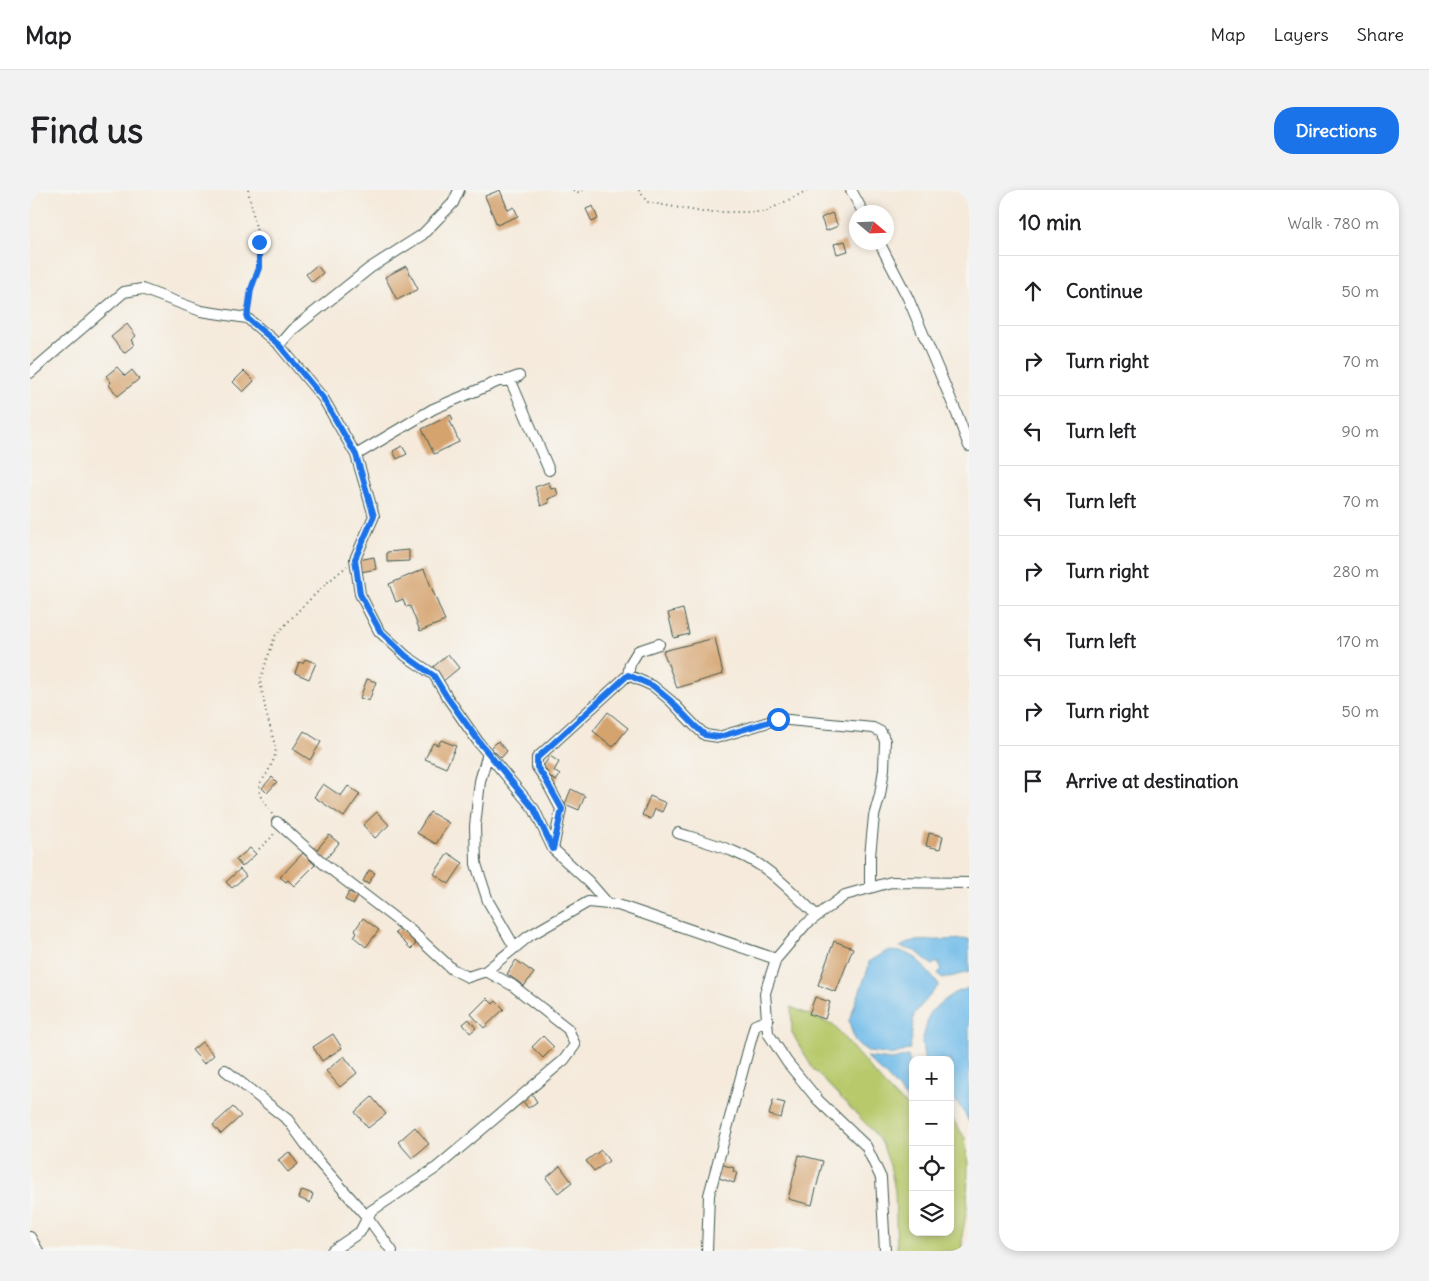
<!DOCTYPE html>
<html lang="en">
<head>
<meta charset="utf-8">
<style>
	:root { --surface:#fff; --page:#f2f2f2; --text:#202124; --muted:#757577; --line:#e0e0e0; --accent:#1a73e8 }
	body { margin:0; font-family:Delius,sans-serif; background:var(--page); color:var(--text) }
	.controls { position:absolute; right:15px; bottom:15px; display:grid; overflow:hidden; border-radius:10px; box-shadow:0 2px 8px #0003 }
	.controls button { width:45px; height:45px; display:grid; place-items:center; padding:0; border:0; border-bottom:1px solid var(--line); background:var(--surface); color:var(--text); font:25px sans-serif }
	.compass { position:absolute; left:819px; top:15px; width:45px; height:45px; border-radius:50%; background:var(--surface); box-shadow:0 2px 8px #0003; rotate:109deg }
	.stop { position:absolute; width:15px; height:15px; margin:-11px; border:4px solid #1a73e8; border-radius:50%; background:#fff }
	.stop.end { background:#1a73e8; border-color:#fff; box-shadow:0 1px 5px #0008 }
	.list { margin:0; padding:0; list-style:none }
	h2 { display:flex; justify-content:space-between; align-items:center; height:65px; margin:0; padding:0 20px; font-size:21px }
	h2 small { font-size:16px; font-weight:400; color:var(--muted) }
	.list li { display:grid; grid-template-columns:32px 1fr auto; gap:15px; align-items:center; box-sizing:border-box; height:70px; padding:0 20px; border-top:1px solid var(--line) }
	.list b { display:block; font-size:19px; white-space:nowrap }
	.list em { font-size:16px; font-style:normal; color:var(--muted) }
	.icon { flex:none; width:28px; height:28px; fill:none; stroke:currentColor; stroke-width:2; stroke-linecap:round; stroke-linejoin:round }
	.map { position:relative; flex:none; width:939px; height:1061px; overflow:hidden; border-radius:20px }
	header { display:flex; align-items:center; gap:30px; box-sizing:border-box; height:70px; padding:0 25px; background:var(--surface); border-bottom:1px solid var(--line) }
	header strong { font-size:24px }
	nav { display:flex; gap:28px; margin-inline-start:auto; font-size:18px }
	.intro { display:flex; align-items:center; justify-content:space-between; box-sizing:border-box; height:120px; padding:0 30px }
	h1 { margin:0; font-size:35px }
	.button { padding:12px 22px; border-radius:20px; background:var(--accent); color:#fff; font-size:18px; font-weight:700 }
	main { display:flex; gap:30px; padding:0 30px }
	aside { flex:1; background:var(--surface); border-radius:20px; box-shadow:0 2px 8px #0003 }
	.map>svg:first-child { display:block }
</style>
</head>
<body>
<header>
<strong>Map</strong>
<nav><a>Map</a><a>Layers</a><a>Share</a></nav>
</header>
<div class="intro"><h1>Find us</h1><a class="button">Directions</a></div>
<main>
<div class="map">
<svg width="939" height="1061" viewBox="0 0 939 1061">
	<rect width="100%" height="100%" fill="#f6f6f2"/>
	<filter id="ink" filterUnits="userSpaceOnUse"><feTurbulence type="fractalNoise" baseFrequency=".02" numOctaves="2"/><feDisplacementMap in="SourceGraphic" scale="10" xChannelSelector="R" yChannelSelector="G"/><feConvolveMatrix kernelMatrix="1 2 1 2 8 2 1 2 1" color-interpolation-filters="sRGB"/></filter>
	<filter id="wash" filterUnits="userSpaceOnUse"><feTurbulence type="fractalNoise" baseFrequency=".0096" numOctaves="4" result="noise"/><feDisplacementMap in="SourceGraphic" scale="20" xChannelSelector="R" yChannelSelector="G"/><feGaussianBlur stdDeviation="1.12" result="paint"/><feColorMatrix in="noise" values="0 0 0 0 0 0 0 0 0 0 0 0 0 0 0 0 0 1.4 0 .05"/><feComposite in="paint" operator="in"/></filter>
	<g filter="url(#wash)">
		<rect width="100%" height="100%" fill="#f5eadb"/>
		<!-- green -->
		<path fill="#b8c96c" stroke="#6c8350" d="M761,817L803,835L863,905L883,919V1042H920V926L922,928L935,948L938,974L937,1018L932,1046V1061H867L865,1001L860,976L852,953L839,937L783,879L762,843Z"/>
		<!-- water -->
		<path fill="#70bbe9" stroke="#487c8e" d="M939,749V782L912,789L908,783L912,779L907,772L902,775L886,761L870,757L882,751Z
			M857,761L873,762L886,768L909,795L884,824L880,859L862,865L839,862L825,852L819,831L838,779L839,772Z
			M939,798V932L933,920L920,905V870H894L892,852L900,822L924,803Z
			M878,866L883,884V916L860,890L836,867L862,870Z"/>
		<g id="blocks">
			<!-- building -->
			<path fill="#d5a36e" d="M470,0L478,20L484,17L488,26L467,35L455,6Z
				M563,16L568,29L562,32L556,19Z
				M802,23L808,36L796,41L791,28Z
				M815,51L818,61L807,64L804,54Z
				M287,75L293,83L282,92L276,84Z
				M376,76L388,99L367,110L355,87Z
				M97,134L106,146L101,150L104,155L94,163L81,147Z
				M87,177L95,186L102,180L109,189L88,206L79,195L81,192L76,186Z
				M214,181L224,191L213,202L203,192Z
				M421,225L423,230L420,231L429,252L404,264L392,239Z
				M372,256L377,264L367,269L363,261Z
				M519,292L521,299L526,298L528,305L518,309L519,313L511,316L505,297Z
				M379,360V371L357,372V362Z
				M344,367L346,379L331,382L329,370Z
				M394,379L415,431L390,441L380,416L376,417L373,409L366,412L359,394Z
				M653,419L659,444L644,448L638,423Z
				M685,448L693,484L647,498L633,461Z
				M418,464L429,478L412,492L401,479Z
				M275,469L286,473L279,489L265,483L269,472L273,473Z
				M337,489L346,492L339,511L330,508Z
				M578,522L598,538L583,557L563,541Z
				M274,541L291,552L280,570L263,559Z
				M411,550L426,556L416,578L395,569L403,553L408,555Z
				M468,551L477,561L471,568L461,558Z
				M520,566L529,572L524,581L530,585L526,591L510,581Z
				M242,587L247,592L237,603L232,598Z
				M293,594L311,606L318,596L330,604L314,627L284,607Z
				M541,599L555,606L549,620L535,614Z
				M620,606L636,613L632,622L625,619L621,629L612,625Z
				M347,622L359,635L345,648L333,635Z
				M400,622L419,633L406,654L387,643Z
				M899,643L913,646L910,659L896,656Z
				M299,645L309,653L296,669L286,661Z
				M220,658L226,664L212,677L206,670Z
				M273,663L285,675L264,696L258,690L256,692L250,687Z
				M418,663L433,673L419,694L404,684Z
				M210,679L216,686L202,698L196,692Z
				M339,680L345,683L338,694L333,691Z
				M319,702L328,706L324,714L315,710Z
				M333,728L349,740L336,757L324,747L327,742L325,740Z
				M371,738L386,754L381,759L365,743Z
				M804,751L823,758L806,802L788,795Z
				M486,770L504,783L494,796L477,784Z
				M785,807L800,812L795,829L779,824Z
				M457,808L463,814L466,811L474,819L454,838L441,824Z
				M439,829L446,838L440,843L433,834Z
				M303,844L312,858L292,871L283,857Z
				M513,846L524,857L513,868L502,857Z
				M172,852L184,865L174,874L162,860Z
				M314,866L327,883L310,897L296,881Z
				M500,901L507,912L498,918L490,907Z
				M342,907L356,924L338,938L325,922Z
				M743,910L755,913L751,928L739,925Z
				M203,917L211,926L191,944L183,935Z
				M385,937L399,954L382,968L368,952Z
				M571,960L579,971L564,981L556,971Z
				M259,962L268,974L258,982L248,970Z
				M769,965L793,971L782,1015L758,1009Z
				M690,974L704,978L703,982H707L704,993L686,987Z
				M530,976L542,992L528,1003L516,988Z
				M272,1000L283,1004L280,1013L269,1008Z"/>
		</g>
	</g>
	<g filter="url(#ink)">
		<use href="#blocks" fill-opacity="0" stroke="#3f574d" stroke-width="1"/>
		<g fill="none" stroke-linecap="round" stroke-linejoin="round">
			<!-- minor casing -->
			<g stroke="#3f574d" stroke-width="12">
				<path id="minor" d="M429,0L423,13L392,45L340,78L262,140L249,155L293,208L326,265L344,326L325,369L330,404L349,441L376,466L404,485L417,507L449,553L504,619L523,659L559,692L578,714
					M821,0L833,22
					M849,52L878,108L927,224L939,256
					M0,183L94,102L112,99L171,121L217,128L249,155
					M480,189L519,280
					M326,265L403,219L469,191H475L489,186
					M598,485L623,496L641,511L665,536L675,545L689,547L748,529L843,538L851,542L855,551L854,579L850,605L844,626L840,666V698
					M458,563L450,591L445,636L446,674L458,711L485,758
					M247,632L294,674L380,740L422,779L438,787L456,781
					M648,643C680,653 716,662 742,684C758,697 773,712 787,726
					M523,659L531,619L514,587L507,577V568L598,485L600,474L608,461L629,454
					M195,880L258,930L288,971L338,1028L362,1061
					M0,1047L8,1061
					M302,1061L330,1042L341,1021L406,978L534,870L545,855L538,839L482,795L456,781L499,746L558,712L588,715L746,769
					M677,1061L679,1005L725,835L738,830
					M855,1061L851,988L836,956L788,910L757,872L738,843L735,803L746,769L775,735L815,705L861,692L939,693"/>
			</g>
			<!-- path -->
			<path stroke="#3f574d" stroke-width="2" stroke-dasharray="1 4" stroke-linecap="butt" d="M543,0L550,3L554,0
				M609,0L617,12L672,22H735L778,0
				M218,118L221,99L229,78V52L218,0
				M242,624L231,607L229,600L231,592L238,582L244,569L246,559L236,522L230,491L245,446L271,418L298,392L317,376
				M229,659L243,646L244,642"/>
			<!-- minor -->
			<use href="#minor" stroke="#fff" stroke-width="10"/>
		</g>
	</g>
	<g fill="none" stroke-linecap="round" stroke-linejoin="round" filter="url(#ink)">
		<!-- route -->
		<path stroke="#1a73e8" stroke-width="6" d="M229,52V78L221,99L217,128L249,155L293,208L326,265L344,326L325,369L330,404L350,441L376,466L404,486L417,507L450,553L504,619L523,659L532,619L514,587L507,577V568L598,485L623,496L641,511L665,536L675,545L689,547L748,529"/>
	</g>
</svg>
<div class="controls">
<button>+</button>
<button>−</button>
<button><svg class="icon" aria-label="locate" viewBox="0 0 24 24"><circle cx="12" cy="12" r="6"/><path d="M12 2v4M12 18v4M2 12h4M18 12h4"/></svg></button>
<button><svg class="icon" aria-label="layers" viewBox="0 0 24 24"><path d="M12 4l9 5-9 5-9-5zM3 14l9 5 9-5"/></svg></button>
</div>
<svg class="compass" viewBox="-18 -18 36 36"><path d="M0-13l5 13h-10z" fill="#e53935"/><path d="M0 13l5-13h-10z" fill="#757577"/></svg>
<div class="stop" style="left:748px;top:529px"></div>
<div class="stop end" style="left:229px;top:52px"></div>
</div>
<aside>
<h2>10 min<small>Walk · 780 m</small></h2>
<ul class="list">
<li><svg class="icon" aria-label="ahead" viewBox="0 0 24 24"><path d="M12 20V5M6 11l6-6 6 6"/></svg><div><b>Continue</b></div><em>50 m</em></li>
<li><svg class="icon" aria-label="right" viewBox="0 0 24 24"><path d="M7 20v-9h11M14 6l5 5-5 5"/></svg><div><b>Turn right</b></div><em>70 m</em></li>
<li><svg class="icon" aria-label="left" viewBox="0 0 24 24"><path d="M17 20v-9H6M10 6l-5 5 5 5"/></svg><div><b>Turn left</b></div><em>90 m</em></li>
<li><svg class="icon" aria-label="left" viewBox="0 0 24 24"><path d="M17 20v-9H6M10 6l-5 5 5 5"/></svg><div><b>Turn left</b></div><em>70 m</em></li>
<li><svg class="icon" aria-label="right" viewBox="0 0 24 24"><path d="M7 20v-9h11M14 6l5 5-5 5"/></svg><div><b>Turn right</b></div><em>280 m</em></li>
<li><svg class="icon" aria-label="left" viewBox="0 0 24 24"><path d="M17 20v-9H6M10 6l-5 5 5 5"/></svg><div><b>Turn left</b></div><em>170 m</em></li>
<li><svg class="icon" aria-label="right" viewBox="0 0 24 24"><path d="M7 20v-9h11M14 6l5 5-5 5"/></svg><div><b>Turn right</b></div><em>50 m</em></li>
<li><svg class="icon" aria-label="arrive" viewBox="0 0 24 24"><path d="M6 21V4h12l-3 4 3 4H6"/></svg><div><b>Arrive at destination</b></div></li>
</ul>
</aside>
</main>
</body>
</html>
